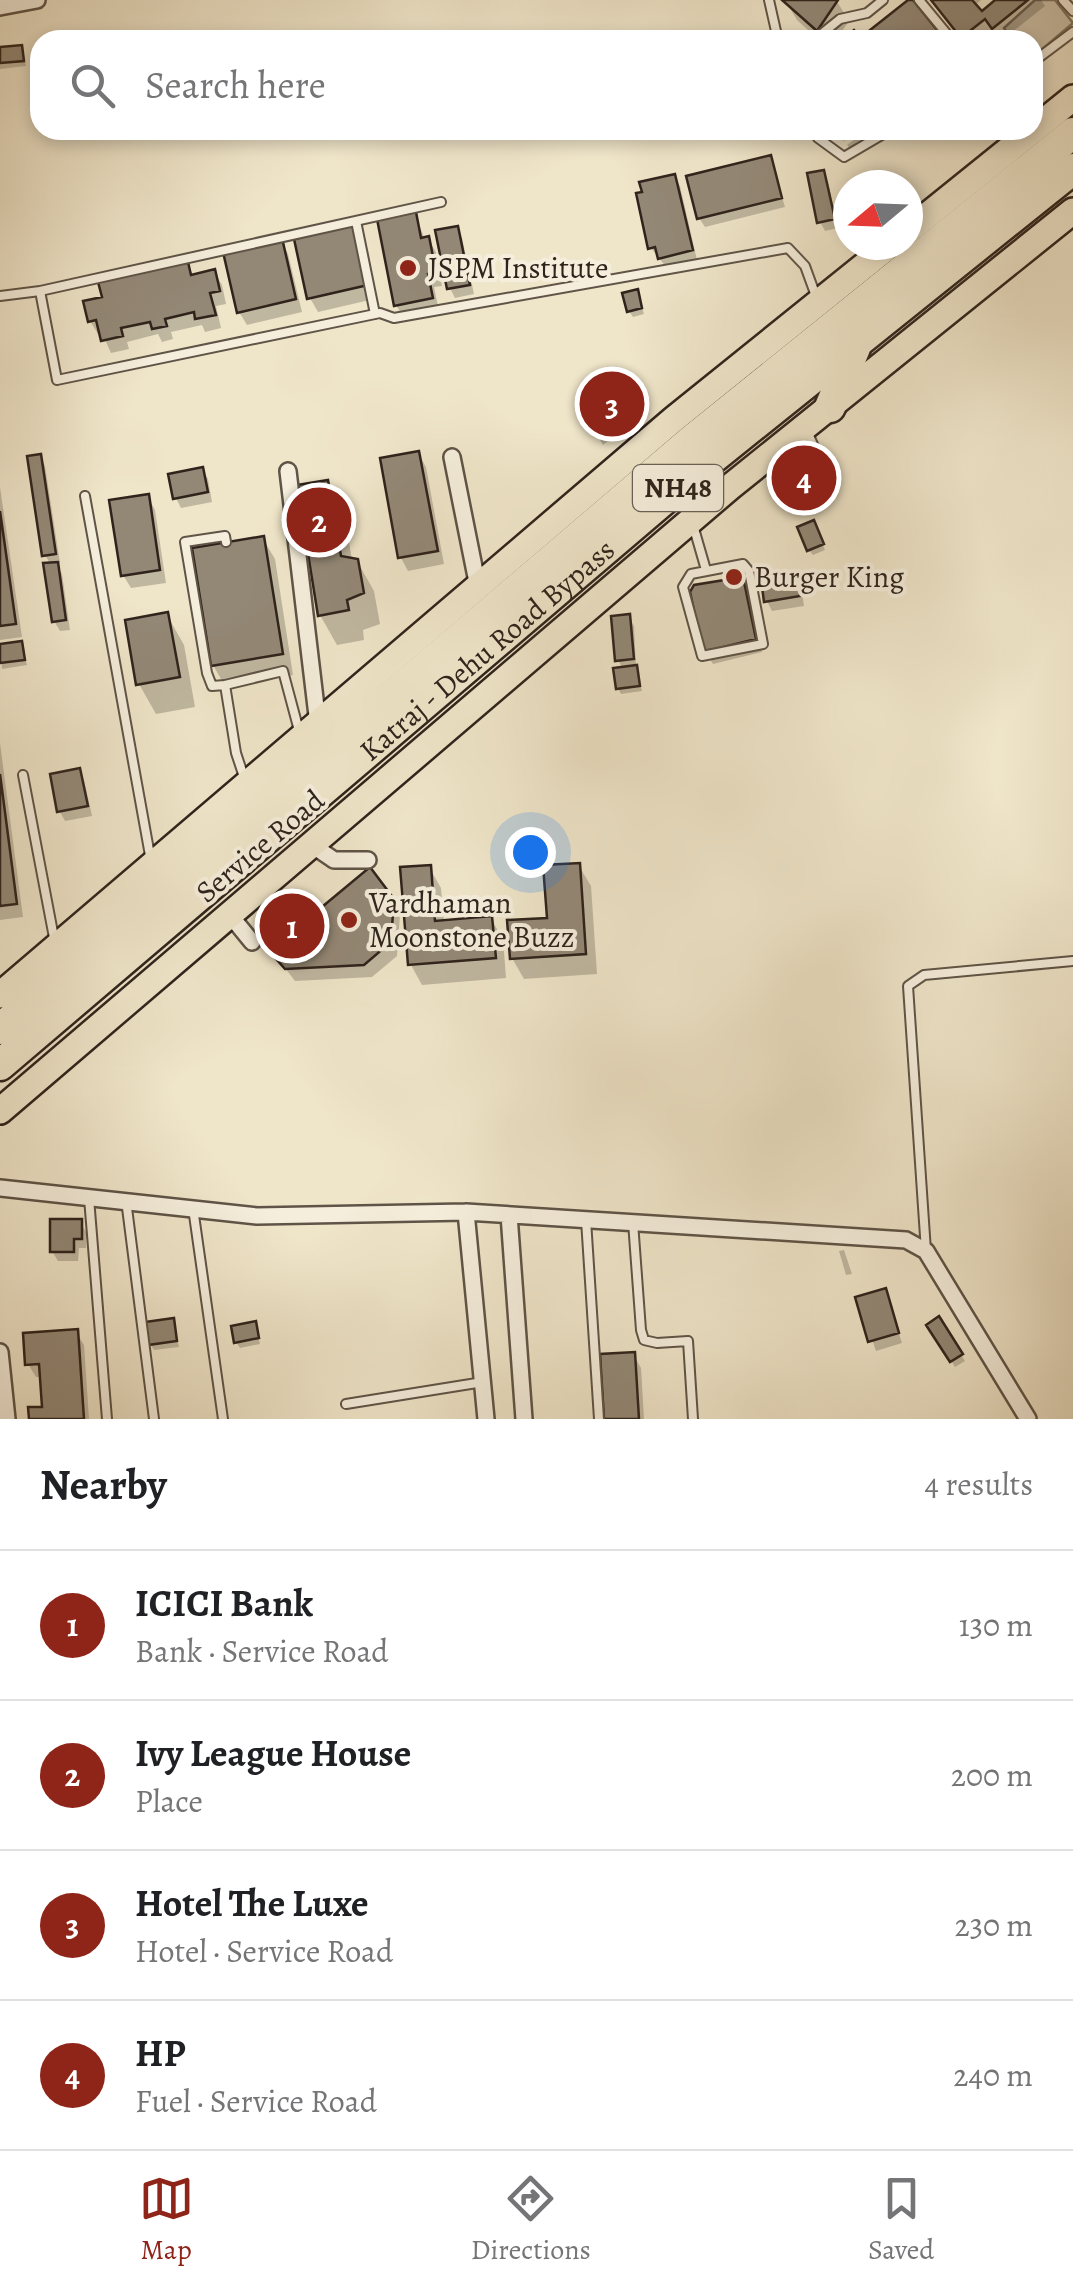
<!DOCTYPE html>
<html lang="en">
<head>
<meta charset="utf-8">
<style>
	:root { --surface:#fff; --page:#f6f6f6; --text:#202124; --muted:#757577; --line:#e0e0e0; --accent:#8f2418 }
	body { margin:0; font-family:Alegreya,serif; background:var(--page); color:var(--text) }
	.compass { position:absolute; left:833px; top:170px; width:90px; height:90px; border-radius:50%; background:var(--surface); box-shadow:0 5px 15px #0003; rotate:251deg }
	.you { position:absolute; left:530px; top:852px; width:35px; height:35px; margin:-25px; border:8px solid #fff; border-radius:50%; background:#1a73e8; box-shadow:0 0 0 15px #1a73e833 }
	.badge { display:grid; place-items:center; width:65px; height:65px; border-radius:50%; background:var(--accent); color:#fff; font-size:32px; font-weight:700 }
	.pin { position:absolute; translate:-50% -50%; border:5px solid #fff; box-shadow:0 2px 10px #0006 }
	.list { margin:0; padding:0; list-style:none }
	h2 { display:flex; justify-content:space-between; align-items:center; height:130px; margin:0; padding:0 40px; font-size:42px }
	h2 small { font-size:32px; font-weight:400; color:var(--muted) }
	.list li { display:grid; grid-template-columns:65px 1fr auto; gap:30px; align-items:center; box-sizing:border-box; height:150px; padding:0 40px; border-top:2px solid var(--line) }
	.list b { display:block; font-size:38px; white-space:nowrap }
	.list p { margin:0; font-size:32px; white-space:nowrap; color:var(--muted) }
	.list em { font-size:32px; font-style:normal; color:var(--muted) }
	.icon { flex:none; width:55px; height:55px; fill:none; stroke:currentColor; stroke-width:2; stroke-linecap:round; stroke-linejoin:round }
	.map { position:relative; flex:none; width:1073px; height:1419px; overflow:hidden }
	.search { position:absolute; background:var(--surface); box-shadow:0 5px 15px #0003; left:30px; right:30px; top:30px; height:110px; display:flex; align-items:center; gap:25px; box-sizing:border-box; padding:0 35px; border-radius:30px; color:var(--muted); font-size:38px }
	.sheet { height:730px; background:var(--surface) }
	nav { display:flex; justify-content:space-around; align-items:center; box-sizing:border-box; height:140px; border-top:2px solid var(--line); background:var(--surface); font-size:28px; color:var(--muted) }
	nav a { display:grid; justify-items:center; gap:5px }
	nav .on { color:var(--accent) }
	.map>svg:first-child { display:block }
</style>
</head>
<body>
<div class="map">
<svg width="1073" height="1419" viewBox="0 0 1073 1419">
	<rect width="100%" height="100%" fill="#efe5c9"/>
	<filter id="stains"><feTurbulence type="fractalNoise" baseFrequency=".002" numOctaves="4"/><feColorMatrix values="0 0 0 0 .2 0 0 0 0 .09 0 0 0 0 .02 0 0 0 .5 -.17"/></filter>
	<radialGradient id="worn" r=".72"><stop offset=".6" stop-color="#630" stop-opacity="0"/><stop offset="1" stop-color="#630" stop-opacity=".3"/></radialGradient>
	<!-- green -->
	<path fill="#cec4ac" stroke="#7e7464" stroke-width="2.5" d="M1035,0H1055L1073,23L1033,57V40H1012L1004,28Z"/>
	<!-- shadow -->
	<path fill="#0003" d="M785,0H836L849,21L836,40H819L797,20Z
		M931,0H981L974,6L982,15L999,0H1041L1045,6L1002,40L994,31L983,40H963Z
		M21,47L26,66L0,69V50Z
		M835,130H859L844,141Z
		M867,130H888L855,155L847,145Z
		M770,158L785,207L705,227L699,218Z
		M823,172L828,182L838,228L825,231L820,222Z
		M674,176L680,186L697,260L666,267L651,248Z
		M415,214L425,240L428,239L436,252L442,286L434,287L439,311L404,318L396,305Z
		M352,228L374,299L318,312L310,298Z
		M457,229L462,238L474,294L455,298L450,288Z
		M281,241L288,254L302,312L247,325L239,312Z
		M187,264L194,277L214,272L222,285L226,304L216,306L221,328L205,332L202,325L171,332L173,339L162,342L158,334L127,342L129,349L111,353L102,333L98,334L90,321Z
		M637,292L644,314L633,317L629,311Z
		M613,406L625,427L603,445L588,419Z
		M418,453L426,467L444,564L408,571L401,558L383,460Z
		M40,456L45,466L60,563L56,564L62,574L70,630L60,631L54,621L51,565L45,555Z
		M202,470L208,479L212,502L181,508L176,498Z
		M326,483L344,513L352,560L357,561L374,591L380,624L363,630L364,640L337,645L320,615Z
		M0,487L22,637L0,640Z
		M148,497L155,510L166,583L131,588L123,575Z
		M816,529L825,550L813,555L809,550Z
		M263,539L275,559L293,675L225,686L213,665Z
		M795,576L801,585L804,606L772,611L767,601Z
		M742,580L749,593L762,652L713,664L705,651Z
		M167,615L184,645L195,707L156,714L139,684Z
		M628,617L634,626L636,668L642,691L621,694L618,688L623,669L618,660Z
		M21,643L27,665L2,669L0,646Z
		M0,743L23,917L0,920Z
		M79,771L84,780L92,816L65,821L60,812L53,776Z
		M579,866L591,886L597,974L524,979L512,958L549,920Z
		M429,867L441,888L444,922L491,919L503,939L506,978L422,985L411,965Z
		M392,900L400,915L397,956L372,977L295,981L272,951Z
		M80,1222L86,1232V1248H79L78,1261H58L52,1251Z
		M844,1250L852,1274L846,1275L839,1251Z
		M885,1291L902,1343L876,1351L858,1299Z
		M939,1320L965,1361L955,1367L930,1326Z
		M173,1321L179,1347L154,1350L150,1344Z
		M255,1324L260,1344L240,1348L236,1342Z
		M76,1332L84,1345L89,1419H31L45,1409L43,1377H36L28,1364Z
		M633,1354L641,1368L644,1419H607Z"/>
	<!-- building -->
	<path fill="#938876" stroke="#2f231c" stroke-width="2.5" d="M782,0H838L817,31Z
		M908,0H913L945,40H841L854,30L860,38Z
		M931,0H972L982,11L995,0H1028L992,29L985,19L961,38Z
		M22,45L24,61L0,63V47Z
		M771,155L782,198L697,219L686,176Z
		M824,170L835,219L817,223L807,173Z
		M675,174L693,250L658,259L655,247L648,249L636,193L642,192L639,182Z
		M416,212L421,238L429,236L436,272L428,274L433,298L394,306L377,219Z
		M354,225L368,285L307,299L294,239Z
		M458,226L470,285L447,289L435,230Z
		M282,238L296,299L237,313L223,252Z
		M188,262L191,275L215,269L220,291L210,293L216,315L195,319L194,312L165,319L167,326L152,329L150,322L121,328L123,336L101,341L96,320L88,322L83,301L102,297L98,282Z
		M638,289L642,308L627,312L622,293Z
		M606,396L615,405L590,427L586,420L585,412L589,411L586,404Z
		M419,451L438,551L398,558L380,458Z
		M41,454L56,554L42,556L27,456Z
		M203,467L208,492L173,499L168,474Z
		M328,480L341,556L358,559L364,593L347,600L349,610L318,616L297,485Z
		M149,494L160,570L121,576L109,500Z
		M0,511L16,624L0,626Z
		M814,520L824,544L807,551L797,527Z
		M264,536L283,654L211,666L192,548Z
		M58,562L66,620L52,622L43,563Z
		M797,573L800,596L764,602L761,579Z
		M743,577L756,639L703,652L690,592L694,585Z
		M168,612L180,677L136,685L125,620Z
		M630,614L634,659L615,661L611,616Z
		M22,641L25,660L0,663V644Z
		M637,665L640,686L616,689L613,668Z
		M80,768L88,806L57,812L50,774Z
		M0,774L17,904L0,906Z
		M580,863L586,954L510,959L507,920L547,918L543,865Z
		M431,865L435,921L492,916L496,958L408,965L400,867Z
		M370,867L394,899L391,942L364,965L285,969L269,951Z
		M50,1219H82V1239H74V1252H50Z
		M886,1288L899,1333L868,1342L855,1297Z
		M939,1316L963,1354L950,1362L926,1325Z
		M174,1318L177,1341L148,1345L145,1322Z
		M256,1321L259,1338L234,1343L231,1326Z
		M78,1329L84,1419H29L28,1407H42L39,1364L25,1365L23,1333Z
		M635,1352L639,1419H604L600,1354Z"/>
	<g fill="none" stroke-linecap="round" stroke-linejoin="round">
		<!-- lane casing -->
		<g stroke="#5f5447" stroke-width="12">
			<path id="lane" d="M769,0L778,40
				M919,0L952,40
				M1063,0L1073,11
				M814,40L840,19L867,13L883,0
				M1033,62L1073,32
				M1033,101L1046,116
				M812,130L818,138L844,157L890,130
				M356,221L375,314
				M40,291L441,202
				M0,296L40,291L57,380L380,313L394,318L788,248L805,266L817,299
				M776,453L806,499L826,490V474L807,431
				M85,496L151,861
				M693,525L706,570
				M226,542L225,536L185,542L207,673L212,686L225,685L236,753L245,780
				M743,564L749,571L763,644L702,656L683,587L691,574Z
				M225,685L283,671L298,727L304,731
				M23,775L55,943
				M89,1198L107,1419
				M126,1200L154,1419
				M193,1208L223,1419
				M586,1220L599,1419
				M633,1222L641,1330L644,1340L657,1343L688,1341L693,1419
				M926,1251L908,986L924,975L1073,961
				M346,1404L483,1382"/>
		</g>
		<!-- street casing -->
		<g stroke="#5f5447" stroke-width="20">
			<path id="street" d="M0,7L37,0
				M452,457L478,587
				M288,471L318,724
				M312,845L334,860H368
				M230,915L252,942
				M0,1188L257,1216L466,1212L906,1240L926,1251L1028,1419
				M466,1212L486,1419
				M509,1215L524,1419
				M0,1352L7,1419"/>
		</g>
		<!-- primary casing -->
		<g stroke="#2f231c" stroke-width="30">
			<path id="primary" d="M908,231L1073,98
				M0,995L674,419L890,245
				M0,1111L730,487L1073,211"/>
		</g>
		<!-- highway casing -->
		<g stroke="#2f231c" stroke-width="35">
			<g id="highway">
				<path d="M830,407L855,348"/>
				<path d="M0,1029L692,440L1073,133"/>
				<path id="s1" d="M0,1065L709,461L1073,169"/>
			</g>
		</g>
		<!-- lane -->
		<use href="#lane" stroke="#f5eedc" stroke-width="8"/>
		<!-- street -->
		<use href="#street" stroke="#f5eedc" stroke-width="15"/>
		<!-- primary -->
		<use href="#primary" stroke="#efe5c9" stroke-width="25"/>
		<!-- highway -->
		<use href="#highway" stroke="#efe5c9" stroke-width="30"/>
	</g>
	<!-- markers -->
	<g fill="#8f2418" stroke="#f5eedc" stroke-width="4">
		<circle cx="408" cy="268" r="10"/>
		<circle cx="734" cy="577" r="10"/>
		<circle cx="349" cy="920" r="10"/>
	</g>
	<g text-anchor="middle" dominant-baseline="central" stroke-width="8" stroke-linejoin="round" paint-order="stroke">
		<!-- shield labels -->
		<rect fill="#f5eedc" stroke="#6a6056" stroke-width="2.5" x="633" y="465" width="90" height="46" rx="8"/>
		<g font-size="28" font-weight="bold" fill="#2f231c">
			<text x="678" y="488">NH48</text>
		</g>
		<!-- poi labels -->
		<g font-size="30" fill="#2f231c" stroke="#f5eedc" text-anchor="start">
			<text x="428" y="268">JSPM Institute</text>
			<text x="754" y="577">Burger King</text>
			<text x="369" y="903">Vardhaman<tspan x="369" dy="34">Moonstone Buzz</tspan></text>
		</g>
		<!-- street labels -->
		<g font-size="30" fill="#2f231c" stroke="#f5eedc">
			<text stroke="none"><textPath href="#s1" startOffset="640">Katraj - Dehu Road Bypass</textPath></text>
			<text transform="translate(260 846) rotate(-40)">Service Road</text>
		</g>
	</g>
	<rect width="100%" height="100%" filter="url(#stains)"/>
	<rect width="100%" height="100%" fill="url(#worn)"/>
</svg>
<svg class="compass" viewBox="-18 -18 36 36"><path d="M0-13l5 13h-10z" fill="#e53935"/><path d="M0 13l5-13h-10z" fill="#757577"/></svg>
<div class="you"></div>
<div class="pin badge" style="left:292px;top:926px">1</div>
<div class="pin badge" style="left:319px;top:520px">2</div>
<div class="pin badge" style="left:612px;top:404px">3</div>
<div class="pin badge" style="left:804px;top:478px">4</div>
<div class="search"><svg class="icon" aria-label="search" viewBox="0 0 24 24"><circle cx="10" cy="10" r="6"/><path d="M15 15l6 6"/></svg>Search here</div>
</div>
<section class="sheet">
<h2>Nearby<small>4 results</small></h2>
<ul class="list">
<li><span class="badge">1</span><div><b>ICICI Bank</b><p>Bank · Service Road</p></div><em>130 m</em></li>
<li><span class="badge">2</span><div><b>Ivy League House</b><p>Place</p></div><em>200 m</em></li>
<li><span class="badge">3</span><div><b>Hotel The Luxe</b><p>Hotel · Service Road</p></div><em>230 m</em></li>
<li><span class="badge">4</span><div><b>HP</b><p>Fuel · Service Road</p></div><em>240 m</em></li>
</ul>
</section>
<nav>
<a class="on"><svg class="icon" aria-label="map" viewBox="0 0 24 24"><path d="M3 6l6-2 6 2 6-2v14l-6 2-6-2-6 2zM9 4v14M15 6v14"/></svg>Map</a>
<a><svg class="icon" aria-label="directions" viewBox="0 0 24 24"><path d="M12 3l9 9-9 9-9-9zM9 14v-3h6M13 9l2 2-2 2"/></svg>Directions</a>
<a><svg class="icon" aria-label="saved" viewBox="0 0 24 24"><path d="M7 4h10v16l-5-4-5 4z"/></svg>Saved</a>
</nav>
</body>
</html>
